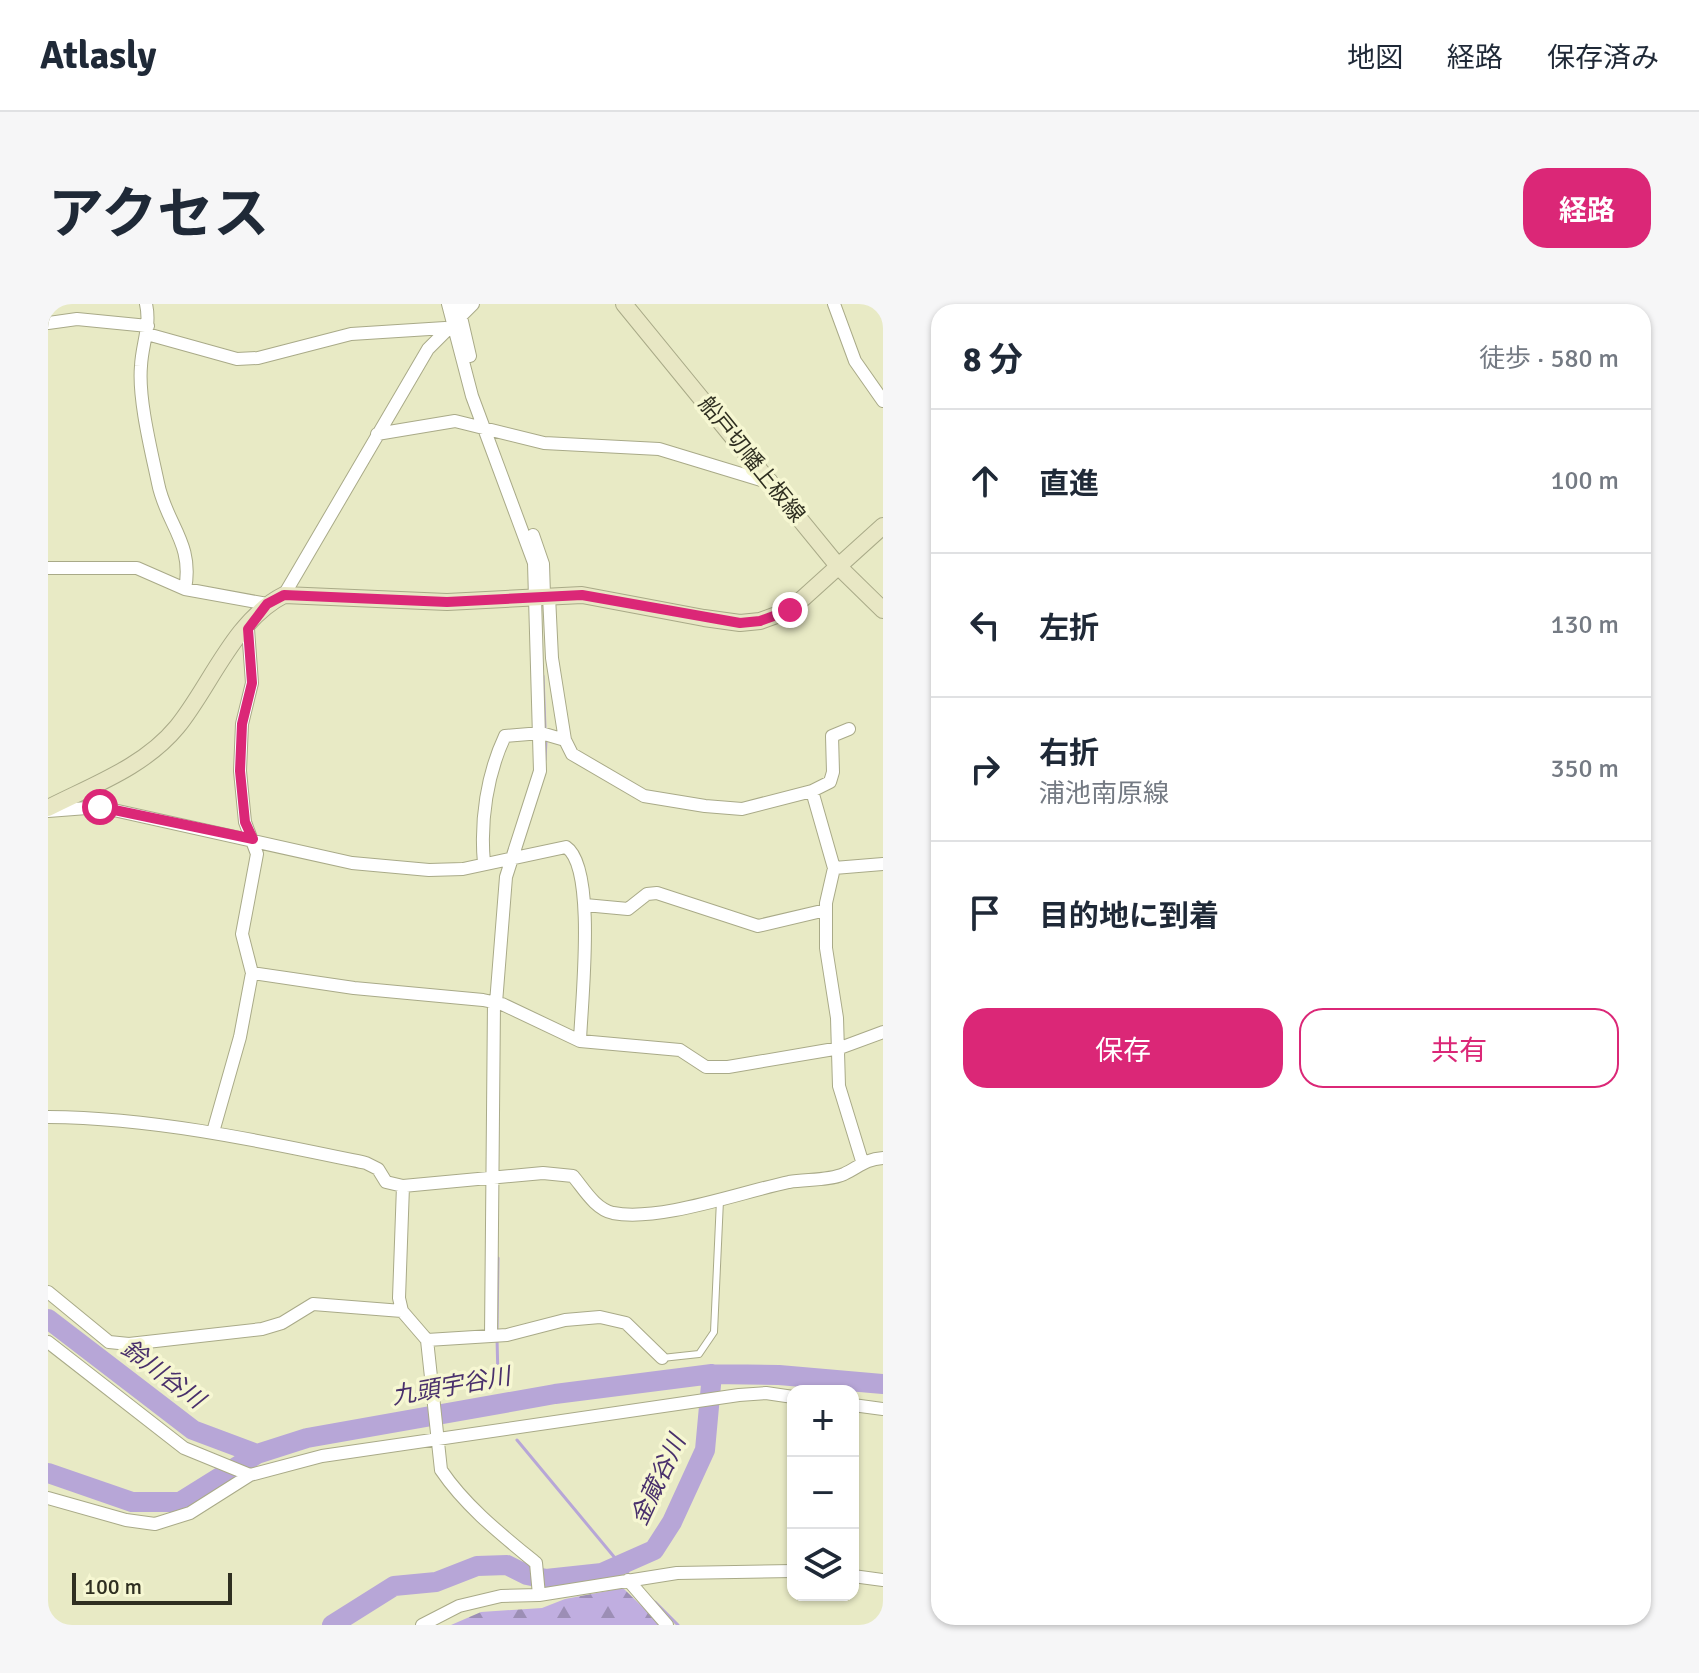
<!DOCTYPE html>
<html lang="ja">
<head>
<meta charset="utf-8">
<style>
	:root { --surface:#fff; --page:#f6f6f7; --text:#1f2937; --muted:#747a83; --line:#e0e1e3; --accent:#db2777 }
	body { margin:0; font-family:Signika,"Noto Sans JP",sans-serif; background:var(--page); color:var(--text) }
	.controls { position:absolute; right:24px; bottom:24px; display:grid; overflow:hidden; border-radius:16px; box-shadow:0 2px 6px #0004 }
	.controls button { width:72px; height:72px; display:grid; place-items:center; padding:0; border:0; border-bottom:2px solid var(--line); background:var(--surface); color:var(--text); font:40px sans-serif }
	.scale { position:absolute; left:24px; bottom:20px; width:160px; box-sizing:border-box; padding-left:8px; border:4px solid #2f2f21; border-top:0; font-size:22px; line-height:28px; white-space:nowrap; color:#2f2f21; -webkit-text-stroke:6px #f6f7d2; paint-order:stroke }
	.stop { position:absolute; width:24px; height:24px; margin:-18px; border:6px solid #db2777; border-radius:50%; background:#fff }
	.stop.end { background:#db2777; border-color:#fff; box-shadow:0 2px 8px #0008 }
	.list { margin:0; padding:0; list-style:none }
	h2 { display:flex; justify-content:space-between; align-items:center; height:104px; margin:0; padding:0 32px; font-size:34px }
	h2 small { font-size:26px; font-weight:400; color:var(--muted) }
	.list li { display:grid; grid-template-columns:52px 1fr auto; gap:24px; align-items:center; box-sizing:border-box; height:144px; padding:0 32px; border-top:2px solid var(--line) }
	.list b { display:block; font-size:30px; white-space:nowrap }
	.list p { margin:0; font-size:26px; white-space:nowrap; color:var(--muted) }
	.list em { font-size:26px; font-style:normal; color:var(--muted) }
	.actions { display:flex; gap:16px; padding:24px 32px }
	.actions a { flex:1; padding:18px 0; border:2px solid var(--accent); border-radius:24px; text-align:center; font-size:28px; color:var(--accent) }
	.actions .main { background:var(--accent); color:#fff }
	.icon { flex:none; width:44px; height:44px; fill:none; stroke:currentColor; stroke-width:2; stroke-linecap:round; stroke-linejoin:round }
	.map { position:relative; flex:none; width:835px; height:1321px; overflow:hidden; border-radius:24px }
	header { display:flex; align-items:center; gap:48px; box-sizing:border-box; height:112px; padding:0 40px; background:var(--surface); border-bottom:2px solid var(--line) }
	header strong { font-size:38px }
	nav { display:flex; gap:44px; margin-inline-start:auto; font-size:28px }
	.intro { display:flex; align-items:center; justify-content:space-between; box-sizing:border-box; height:192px; padding:0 48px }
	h1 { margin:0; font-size:56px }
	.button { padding:20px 36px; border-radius:24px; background:var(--accent); color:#fff; font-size:28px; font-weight:700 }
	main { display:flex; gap:48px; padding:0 48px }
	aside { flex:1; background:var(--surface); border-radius:24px; box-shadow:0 2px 6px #0004 }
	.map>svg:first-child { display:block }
</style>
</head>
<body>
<header>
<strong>Atlasly</strong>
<nav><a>地図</a><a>経路</a><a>保存済み</a></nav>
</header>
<div class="intro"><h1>アクセス</h1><a class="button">経路</a></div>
<main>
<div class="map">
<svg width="835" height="1321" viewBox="0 0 835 1321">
	<defs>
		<pattern id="forest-firs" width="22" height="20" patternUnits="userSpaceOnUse" patternTransform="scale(2)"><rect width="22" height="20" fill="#c0aee0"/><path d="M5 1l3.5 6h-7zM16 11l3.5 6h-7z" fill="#9c8eb5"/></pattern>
	</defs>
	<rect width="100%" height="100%" fill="#e8eac5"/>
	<!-- forest -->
	<path fill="url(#forest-firs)" d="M575,1284L613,1321H403L433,1308L494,1304L517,1295Z"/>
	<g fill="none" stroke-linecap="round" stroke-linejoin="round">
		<!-- stream -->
		<path stroke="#b7a6d7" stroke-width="3" d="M495,372L497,424
			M497,456L498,436
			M449,1026L450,954
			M449,1034L450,1074
			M469,1136L582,1272
			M607,1298L630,1321"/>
		<!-- river -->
		<path stroke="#b7a6d7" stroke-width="20" d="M0,1015L145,1126L209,1150
			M0,1169L84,1198H132L209,1150L259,1134L507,1090L664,1070L731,1071L835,1080
			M284,1321L346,1282L388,1278L429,1262L459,1261L479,1271L498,1275L554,1269L606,1246L624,1218L657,1146L664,1070"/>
		<!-- lane casing -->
		<g stroke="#a9aa88" stroke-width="8">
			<path id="lane" d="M614,1054L651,1050L666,1028L672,896"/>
		</g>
		<!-- street casing -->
		<g stroke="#a9aa88" stroke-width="14">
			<path id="street" d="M98,0C103,22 94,40 93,62C90,94 103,146 110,179C118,220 146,239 137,285
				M400,0L424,92L486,259L492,467L458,573L448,699
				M410,0L422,52
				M786,0L807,57L835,97
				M0,19L29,15L100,22
				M99,30L189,55L210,54L303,30L397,24
				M329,130L407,117L496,139L611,145L713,176H723
				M485,231L495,260L496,292
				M0,264H89L137,285L219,300
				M236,291L380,45L425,0
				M501,292L504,354L517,436L524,450L596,492L657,502L694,505L764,487L782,478L785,468L784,432L801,425
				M764,487L786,564
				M0,507L52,503L304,559L381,566L415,565L518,543C549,563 533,701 532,737
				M436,559C432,517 439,470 457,432L493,429L517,436
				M537,601L580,605L599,590L609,589L710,622L778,606
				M204,669L306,684L435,696L454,700L532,737L632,746L658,763H680L792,744L835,728
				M0,813C108,814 213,837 318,859L330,865L338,878L355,882L495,869L525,872C536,885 547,905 565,909C612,918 693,888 741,878C758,875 780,877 796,870C811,863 817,855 835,854
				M165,828L192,733L204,669L194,630L209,550L197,518L192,467L194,420L204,379L200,325
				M814,857L791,782L789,714L778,644V599L786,564L835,560
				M355,882L351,994L354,1007L379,1036L393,1166C418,1203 454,1231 488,1259L491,1291
				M0,988L61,1038L81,1040L214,1025L234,1019L265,1000L354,1007
				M443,1032L446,698
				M379,1036L459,1031L517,1016L552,1013L578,1019L614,1054
				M0,1038L136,1144L202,1171
				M805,1101L835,1105
				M0,1194L78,1216L107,1220L142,1209L202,1171L274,1152L691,1091L718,1089L745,1093
				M805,1272L835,1276
				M580,1276L619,1321
				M374,1321L411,1302L453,1292L491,1291L629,1269L745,1267"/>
		</g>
		<!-- secondary casing -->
		<g stroke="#a9aa88" stroke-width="18">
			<path id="secondary" d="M576,0L790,262L835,306
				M0,504C45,481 96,463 129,423C162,383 186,316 236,291L399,298L534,291L656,314L692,319L712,317L742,306L835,222"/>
		</g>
		<!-- lane -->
		<use href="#lane" stroke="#fff" stroke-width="6"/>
		<!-- street -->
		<use href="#street" stroke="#fff" stroke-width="12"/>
		<!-- secondary -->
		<use href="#secondary" stroke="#e8e7c4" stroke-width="16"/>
	</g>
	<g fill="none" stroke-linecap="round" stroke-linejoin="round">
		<!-- route -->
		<path stroke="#db2777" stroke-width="10" d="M52,503L205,535L197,518L192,467L194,420L204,379L200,325L219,300L236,291L399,298L534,291L692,319L712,317L742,306"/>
	</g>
	<g text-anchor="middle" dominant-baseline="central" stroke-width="7" stroke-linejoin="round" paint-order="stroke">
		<!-- street labels -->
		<g font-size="22" fill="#2f2f21" stroke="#f6f7d2">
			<text transform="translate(704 155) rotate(51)">船戸切幡上板線</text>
		</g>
		<!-- water labels -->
		<g font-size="24" font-style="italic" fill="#49306c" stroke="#f6f7d2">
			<text transform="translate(115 1070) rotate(37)">鈴川谷川</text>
			<text transform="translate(403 1082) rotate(-10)">九頭宇谷川</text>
			<text transform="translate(610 1176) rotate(-65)">金蔵谷川</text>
		</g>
	</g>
</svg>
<div class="controls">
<button>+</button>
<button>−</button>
<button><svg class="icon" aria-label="layers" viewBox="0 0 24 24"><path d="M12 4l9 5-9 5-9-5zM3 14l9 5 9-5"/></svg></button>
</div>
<div class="scale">100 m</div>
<div class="stop" style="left:52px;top:503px"></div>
<div class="stop end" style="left:742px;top:306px"></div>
</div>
<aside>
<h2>8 分<small>徒歩 · 580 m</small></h2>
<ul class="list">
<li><svg class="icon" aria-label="ahead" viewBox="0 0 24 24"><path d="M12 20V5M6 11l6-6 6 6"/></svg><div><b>直進</b></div><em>100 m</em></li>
<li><svg class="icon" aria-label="left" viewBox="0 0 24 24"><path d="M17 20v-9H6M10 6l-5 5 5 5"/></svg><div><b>左折</b></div><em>130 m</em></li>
<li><svg class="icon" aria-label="right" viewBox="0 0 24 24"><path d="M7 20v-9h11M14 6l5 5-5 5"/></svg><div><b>右折</b><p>浦池南原線</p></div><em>350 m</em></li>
<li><svg class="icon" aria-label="arrive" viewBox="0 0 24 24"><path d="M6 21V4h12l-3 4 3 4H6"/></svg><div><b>目的地に到着</b></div></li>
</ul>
<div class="actions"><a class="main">保存</a><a>共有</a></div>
</aside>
</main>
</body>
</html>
